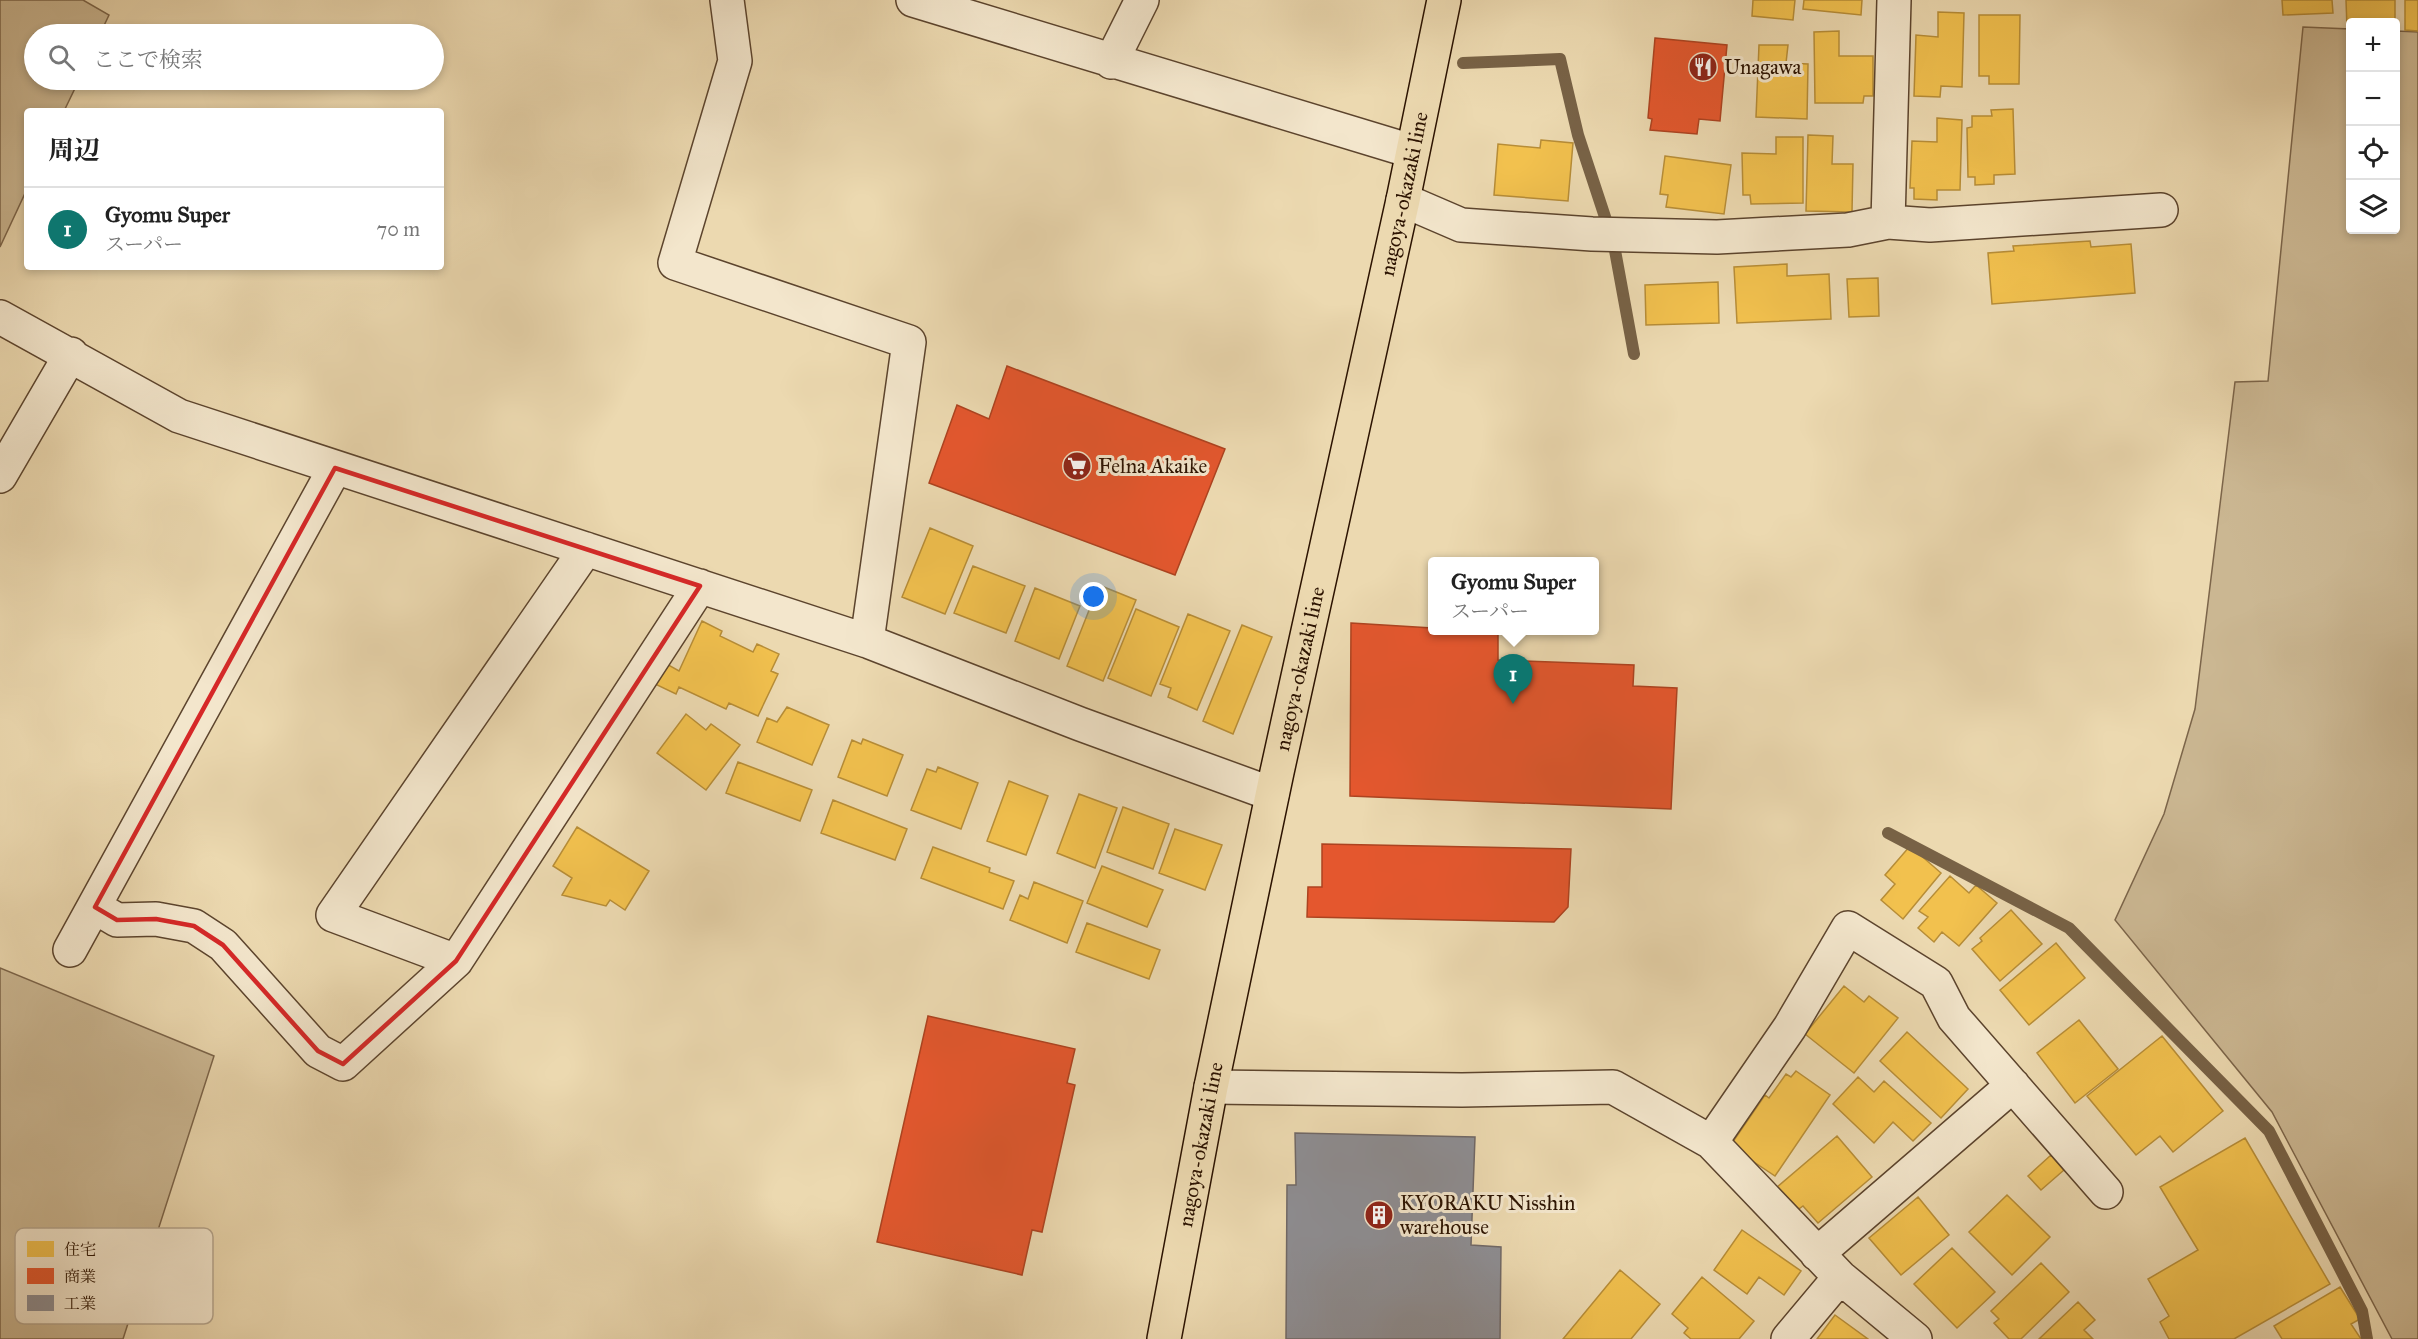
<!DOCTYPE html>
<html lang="ja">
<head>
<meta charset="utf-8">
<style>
	:root { --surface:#fff; --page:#f6f6f6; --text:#222; --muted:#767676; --line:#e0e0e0; --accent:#0f766e }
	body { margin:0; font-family:"IM FELL Great Primer","Noto Serif JP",serif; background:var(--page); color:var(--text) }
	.controls { position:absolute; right:18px; top:18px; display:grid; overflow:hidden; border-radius:6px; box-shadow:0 3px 9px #0003 }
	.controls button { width:54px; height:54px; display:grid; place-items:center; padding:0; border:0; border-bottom:2px solid var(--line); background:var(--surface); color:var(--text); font:30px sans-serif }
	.you { position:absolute; left:1094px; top:597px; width:21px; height:21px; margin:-15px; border:4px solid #fff; border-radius:50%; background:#1a73e8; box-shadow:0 0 0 9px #1a73e833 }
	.badge { display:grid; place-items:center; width:39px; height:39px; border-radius:50%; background:var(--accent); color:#fff; font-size:20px; font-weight:700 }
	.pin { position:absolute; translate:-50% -50px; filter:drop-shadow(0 2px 3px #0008) }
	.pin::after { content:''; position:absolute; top:32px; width:21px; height:18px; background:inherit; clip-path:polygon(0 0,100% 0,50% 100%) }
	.popup { position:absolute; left:1428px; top:557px; width:171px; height:78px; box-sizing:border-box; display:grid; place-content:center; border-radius:6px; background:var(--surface); filter:drop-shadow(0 2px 4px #0005); font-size:20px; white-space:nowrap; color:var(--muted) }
	.popup b { font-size:22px; color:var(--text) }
	.popup::after { content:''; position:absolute; left:50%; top:100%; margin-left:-12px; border:12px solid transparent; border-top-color:var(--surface) }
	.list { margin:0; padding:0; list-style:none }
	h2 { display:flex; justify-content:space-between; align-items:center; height:78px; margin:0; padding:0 24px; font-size:26px }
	h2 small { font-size:20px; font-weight:400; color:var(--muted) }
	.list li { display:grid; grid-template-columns:39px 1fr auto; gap:18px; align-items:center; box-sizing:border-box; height:84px; padding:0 24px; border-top:2px solid var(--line) }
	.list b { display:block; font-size:22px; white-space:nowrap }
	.list p { margin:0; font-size:20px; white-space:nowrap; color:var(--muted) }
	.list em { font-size:20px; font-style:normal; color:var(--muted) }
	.icon { flex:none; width:33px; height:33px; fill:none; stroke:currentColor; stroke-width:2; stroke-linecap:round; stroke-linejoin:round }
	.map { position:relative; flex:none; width:2418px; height:1339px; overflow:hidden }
	.search { position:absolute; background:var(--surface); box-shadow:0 3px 9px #0003; left:24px; top:24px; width:420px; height:66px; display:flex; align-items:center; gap:15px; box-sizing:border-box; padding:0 21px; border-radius:33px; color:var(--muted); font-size:22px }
	.panel { position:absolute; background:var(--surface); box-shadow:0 3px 9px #0003; left:24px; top:108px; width:420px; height:162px; border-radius:6px }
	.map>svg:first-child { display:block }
</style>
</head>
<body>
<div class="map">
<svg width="2418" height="1339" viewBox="0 0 2418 1339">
	<rect width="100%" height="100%" fill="#ecd9b0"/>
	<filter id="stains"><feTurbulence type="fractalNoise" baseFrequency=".00333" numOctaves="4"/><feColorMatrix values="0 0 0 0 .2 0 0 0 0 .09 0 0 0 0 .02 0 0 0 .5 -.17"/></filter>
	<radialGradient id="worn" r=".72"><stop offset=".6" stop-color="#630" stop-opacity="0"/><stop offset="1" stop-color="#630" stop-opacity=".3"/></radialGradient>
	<!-- green -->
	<path fill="#cbb792" stroke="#7c654a" stroke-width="1.5" d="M0,0H83L109,15L100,34H34V80H79L64,111H27V189L0,247Z
		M2303,27L2350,29V230H2396V31L2418,32V1339H2392L2272,1112L2115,920L2164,814L2195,709L2235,382L2268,381Z
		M0,968L214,1056L123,1339H0Z"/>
	<!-- homes -->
	<path fill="#f2c14e" stroke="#b78d37" stroke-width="1.5" d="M1753,0H1795L1793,20L1752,16Z
		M1804,0H1862L1861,15L1803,9Z
		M2282,0H2332L2333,13L2283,15Z
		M2346,0H2395V22H2350V28H2347Z
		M2405,0H2418V31L2405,30Z
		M1938,12L1964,13L1962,87L1941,86L1940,97L1914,96L1916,35L1938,37Z
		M1979,15H2020L2019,84H1989V76H1979Z
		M1839,31V56H1873V96H1864L1863,103H1815L1814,32Z
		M1759,45H1788L1786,63L1808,64L1807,119L1756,117Z
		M2013,109L2015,174L1994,175V184L1975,185V177H1968L1967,128L1972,127V116H1992L1991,110Z
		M1937,118L1962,120L1960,190H1937V200L1914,199V188H1910L1912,141L1937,142Z
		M1808,135L1833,136L1832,164H1853L1852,212L1806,211Z
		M1776,137H1803V203L1751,204L1750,195H1743L1742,153L1776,154Z
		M1541,140L1573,143L1568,201L1494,195L1498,144L1540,148Z
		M1665,156L1731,165L1724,214L1666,207L1668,195L1660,194Z
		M2090,241L2091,247L2131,244L2135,293L1992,304L1988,253L2014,251L2013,246Z
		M1787,264V276L1829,274L1831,319L1737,323L1734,267Z
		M1878,278L1879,316L1849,317L1847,279Z
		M1718,282L1719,323L1646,325L1645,285Z
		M930,528L973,546L945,614L902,597Z
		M973,566L1025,586L1006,633L954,613Z
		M1099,585L1136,600L1103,681L1067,666Z
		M1035,588L1080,606L1059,659L1015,641Z
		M1136,609L1179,627L1151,696L1108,678Z
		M1188,614L1230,631L1197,710L1168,697L1171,688L1160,684Z
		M702,621L722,631L720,636L753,652L757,644L779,654L771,671L778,674L758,716L729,703L726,709L679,687L676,694L655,684L665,663L679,671Z
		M1242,625L1272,637L1233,734L1203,721Z
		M787,707L829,725L812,765L757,742L767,718L777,722Z
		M686,714L706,730L711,724L740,745L706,790L657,753Z
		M863,739L903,755L887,796L838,777L852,740L861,744Z
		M738,762L812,790L800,821L726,793Z
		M938,767L978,783L961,829L911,810L927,769L936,772Z
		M1009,781L1048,796L1026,855L987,841Z
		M1079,794L1117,808L1095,868L1057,853Z
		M833,800L907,829L895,860L821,833Z
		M1123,807L1169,824L1153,869L1107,852Z
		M577,827L649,871L625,910L610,900L606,906L562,895L572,878L553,866Z
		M1175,829L1222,845L1205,890L1159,873Z
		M1910,846L1941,873L1903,919L1881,900L1895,884L1885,875Z
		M933,847L990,868L989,872L1014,881L1003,909L921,878Z
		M1102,866L1163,890L1147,927L1087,903Z
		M1950,876L1969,893L1976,885L1997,903L1959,946L1942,932L1934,942L1918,928L1928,917L1919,911Z
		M1034,882L1083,901L1067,943L1010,920L1020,895L1028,899Z
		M2011,910L2042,944L2000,981L1972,949L1982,941L1980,938Z
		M1087,923L1160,950L1149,979L1076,952Z
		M2056,943L2085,978L2029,1025L2000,990Z
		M1844,986L1864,1002L1869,996L1898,1018L1854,1073L1805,1034Z
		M2079,1020L2118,1069L2075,1103L2037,1053Z
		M1907,1032L1968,1089L1941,1118L1880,1061Z
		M2162,1036L2223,1111L2173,1152L2160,1136L2136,1155L2087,1096Z
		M1796,1071L1830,1095L1775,1176L1730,1146L1765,1095L1769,1098L1786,1074L1791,1077Z
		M1858,1077L1874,1092L1884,1081L1931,1123L1913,1141L1893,1122L1874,1143L1833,1104Z
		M1837,1136L1872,1177L1818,1223L1803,1206L1796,1211L1776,1188Z
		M2245,1138L2330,1284L2234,1339H2169L2160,1322L2169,1316L2148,1279L2198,1250L2160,1187Z
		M2051,1155L2064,1170L2041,1190L2028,1176Z
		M2007,1195L2050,1237L2012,1275L1969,1232Z
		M1918,1197L1949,1235L1901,1275L1869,1238Z
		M1742,1230L1801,1271L1784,1295L1759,1277L1747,1294L1714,1270Z
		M1952,1248L1995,1292L1957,1328L1914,1284Z
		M2041,1263L2069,1292L2021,1339H2009L1994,1323L1999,1319L1991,1311Z
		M1620,1270L1660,1304L1631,1339H1563Z
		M1702,1277L1754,1321L1739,1339H1691L1684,1333L1688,1328L1672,1314Z
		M2340,1287L2360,1319L2351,1324L2361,1339H2282L2274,1326Z
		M2078,1302L2095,1320L2084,1330L2093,1339H2039Z
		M1835,1315L1868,1339H1817Z"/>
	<!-- shops -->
	<path fill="#e4572e" stroke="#ad4320" stroke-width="1.5" d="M1655,38L1727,45L1720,121L1699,119L1697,134L1650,130L1652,119L1648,118Z
		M1007,366L1225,449L1175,575L929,483L957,405L989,419Z
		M1351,623L1432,628V630L1498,632V660L1634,665L1633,686L1677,688L1671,809L1350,796Z
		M1322,844L1571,849L1568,907L1554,922L1307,917L1308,887H1322Z
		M928,1016L1075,1049L1067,1083L1075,1085L1042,1232L1032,1230L1022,1275L877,1242Z"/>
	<!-- industry -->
	<path fill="#8d8d92" stroke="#706866" stroke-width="1.5" d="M1295,1133L1475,1137L1471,1245L1501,1247L1500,1339H1286L1287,1185H1296Z"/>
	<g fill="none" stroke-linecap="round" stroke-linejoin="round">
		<!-- stream -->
		<path stroke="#786246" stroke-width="12" d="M1463,63L1560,59L1578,135L1607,223
			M1614,245L1634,354
			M1888,833L2069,928L2269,1131L2362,1311L2367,1339"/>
		<!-- minor casing -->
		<g stroke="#5c442d" stroke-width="36">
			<path id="minor" d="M727,0L735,61L675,263L909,342L867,641
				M913,0L1411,151
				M1111,62L1142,0
				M1403,200L1461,225L1592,234L1717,237L1848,230L1888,222L1930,225L2161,210
				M1888,222L1894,0
				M0,317L179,416L867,641L1080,724L1272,794
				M0,476L71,354
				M586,549L333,915L456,961L700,586
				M95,907L117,920L156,919L194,926L223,945L318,1051L343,1064L456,961
				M70,950L335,468
				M1211,1087L1462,1090L1613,1087L1711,1142L1840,1277L1915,1339
				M1711,1142L1790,1027L1848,928L1936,983L1954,1018L2106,1192
				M1817,1254L2013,1085
				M1788,1339L1840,1277"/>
		</g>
		<!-- primary casing -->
		<g stroke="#2c1301" stroke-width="36">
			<g id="primary">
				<path id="s1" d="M1164,1339L1211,1087L1277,772L1403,200L1444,0"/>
			</g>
		</g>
		<!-- minor -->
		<use href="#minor" stroke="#f3e6cc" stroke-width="33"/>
		<!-- primary -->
		<use href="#primary" stroke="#ecd9b0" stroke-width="33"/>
	</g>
	<!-- marked area -->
	<path fill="none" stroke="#d62828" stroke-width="4.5" stroke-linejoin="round" d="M335,468L700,586L456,961L343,1064L318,1051L223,945L194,926L156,919L117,920L95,907Z"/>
	<!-- icons -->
	<defs>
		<g id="restaurant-disc" transform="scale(1.5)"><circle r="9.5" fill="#8f2418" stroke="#f3e6cc"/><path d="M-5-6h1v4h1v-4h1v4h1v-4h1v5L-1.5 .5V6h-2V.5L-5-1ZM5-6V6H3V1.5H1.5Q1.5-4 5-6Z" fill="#fff"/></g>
		<g id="supermarket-disc" transform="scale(1.5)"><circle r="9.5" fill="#8f2418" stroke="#f3e6cc"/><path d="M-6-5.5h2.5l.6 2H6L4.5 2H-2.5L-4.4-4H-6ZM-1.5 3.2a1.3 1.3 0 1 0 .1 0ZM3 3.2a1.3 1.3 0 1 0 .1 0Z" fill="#fff"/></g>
		<g id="building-disc" transform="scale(1.5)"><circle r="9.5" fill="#8f2418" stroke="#f3e6cc"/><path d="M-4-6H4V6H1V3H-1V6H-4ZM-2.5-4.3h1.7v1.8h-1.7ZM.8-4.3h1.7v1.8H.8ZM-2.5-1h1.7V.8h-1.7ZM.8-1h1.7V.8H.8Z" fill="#fff"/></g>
	</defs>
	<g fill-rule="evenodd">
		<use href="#restaurant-disc" x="1703" y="67"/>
		<use href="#supermarket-disc" x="1077" y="466"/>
		<use href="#building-disc" x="1379" y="1215"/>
	</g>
	<g text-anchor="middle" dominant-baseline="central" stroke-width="6" stroke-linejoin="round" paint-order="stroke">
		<!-- poi labels -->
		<g font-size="21" fill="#2c1301" stroke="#f3e6cc" text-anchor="start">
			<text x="1724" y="67">Unagawa</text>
			<text x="1098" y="466">Felna Akaike</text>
			<text x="1400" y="1203">KYORAKU Nisshin<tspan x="1400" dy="24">warehouse</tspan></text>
		</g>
		<!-- street labels -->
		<g font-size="21" fill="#2c1301" stroke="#f3e6cc">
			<text stroke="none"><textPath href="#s1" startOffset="1170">nagoya-okazaki line</textPath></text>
			<text stroke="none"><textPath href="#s1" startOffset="684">nagoya-okazaki line</textPath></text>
			<text stroke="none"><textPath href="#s1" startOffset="198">nagoya-okazaki line</textPath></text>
		</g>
	</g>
	<!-- legend -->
	<rect x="15" y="1228" width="198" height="96" rx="9" fill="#f3e6cc" stroke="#b7a78f" stroke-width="1.5"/>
	<rect x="27" y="1241" width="27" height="16" fill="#f2c14e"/>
	<rect x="27" y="1268" width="27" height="16" fill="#e4572e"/>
	<rect x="27" y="1295" width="27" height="16" fill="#8d8d92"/>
	<g font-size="16" fill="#2c1301">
		<text x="64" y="1255">住宅</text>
		<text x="64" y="1282">商業</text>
		<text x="64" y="1309">工業</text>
	</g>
	<rect width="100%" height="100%" filter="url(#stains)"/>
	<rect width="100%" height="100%" fill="url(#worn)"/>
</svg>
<div class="controls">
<button>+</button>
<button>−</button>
<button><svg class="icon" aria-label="locate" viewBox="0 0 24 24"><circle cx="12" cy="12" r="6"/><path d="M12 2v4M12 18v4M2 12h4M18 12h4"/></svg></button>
<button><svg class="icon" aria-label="layers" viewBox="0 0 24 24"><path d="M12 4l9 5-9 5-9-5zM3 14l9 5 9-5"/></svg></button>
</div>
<div class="you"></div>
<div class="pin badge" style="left:1513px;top:704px">1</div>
<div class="popup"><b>Gyomu Super</b>スーパー</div>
<div class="search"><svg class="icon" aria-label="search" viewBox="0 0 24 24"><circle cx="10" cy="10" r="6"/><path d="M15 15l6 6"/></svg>ここで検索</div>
<section class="panel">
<h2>周辺<small></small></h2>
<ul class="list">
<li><span class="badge">1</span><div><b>Gyomu Super</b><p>スーパー</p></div><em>70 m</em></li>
</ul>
</section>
</div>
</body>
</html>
